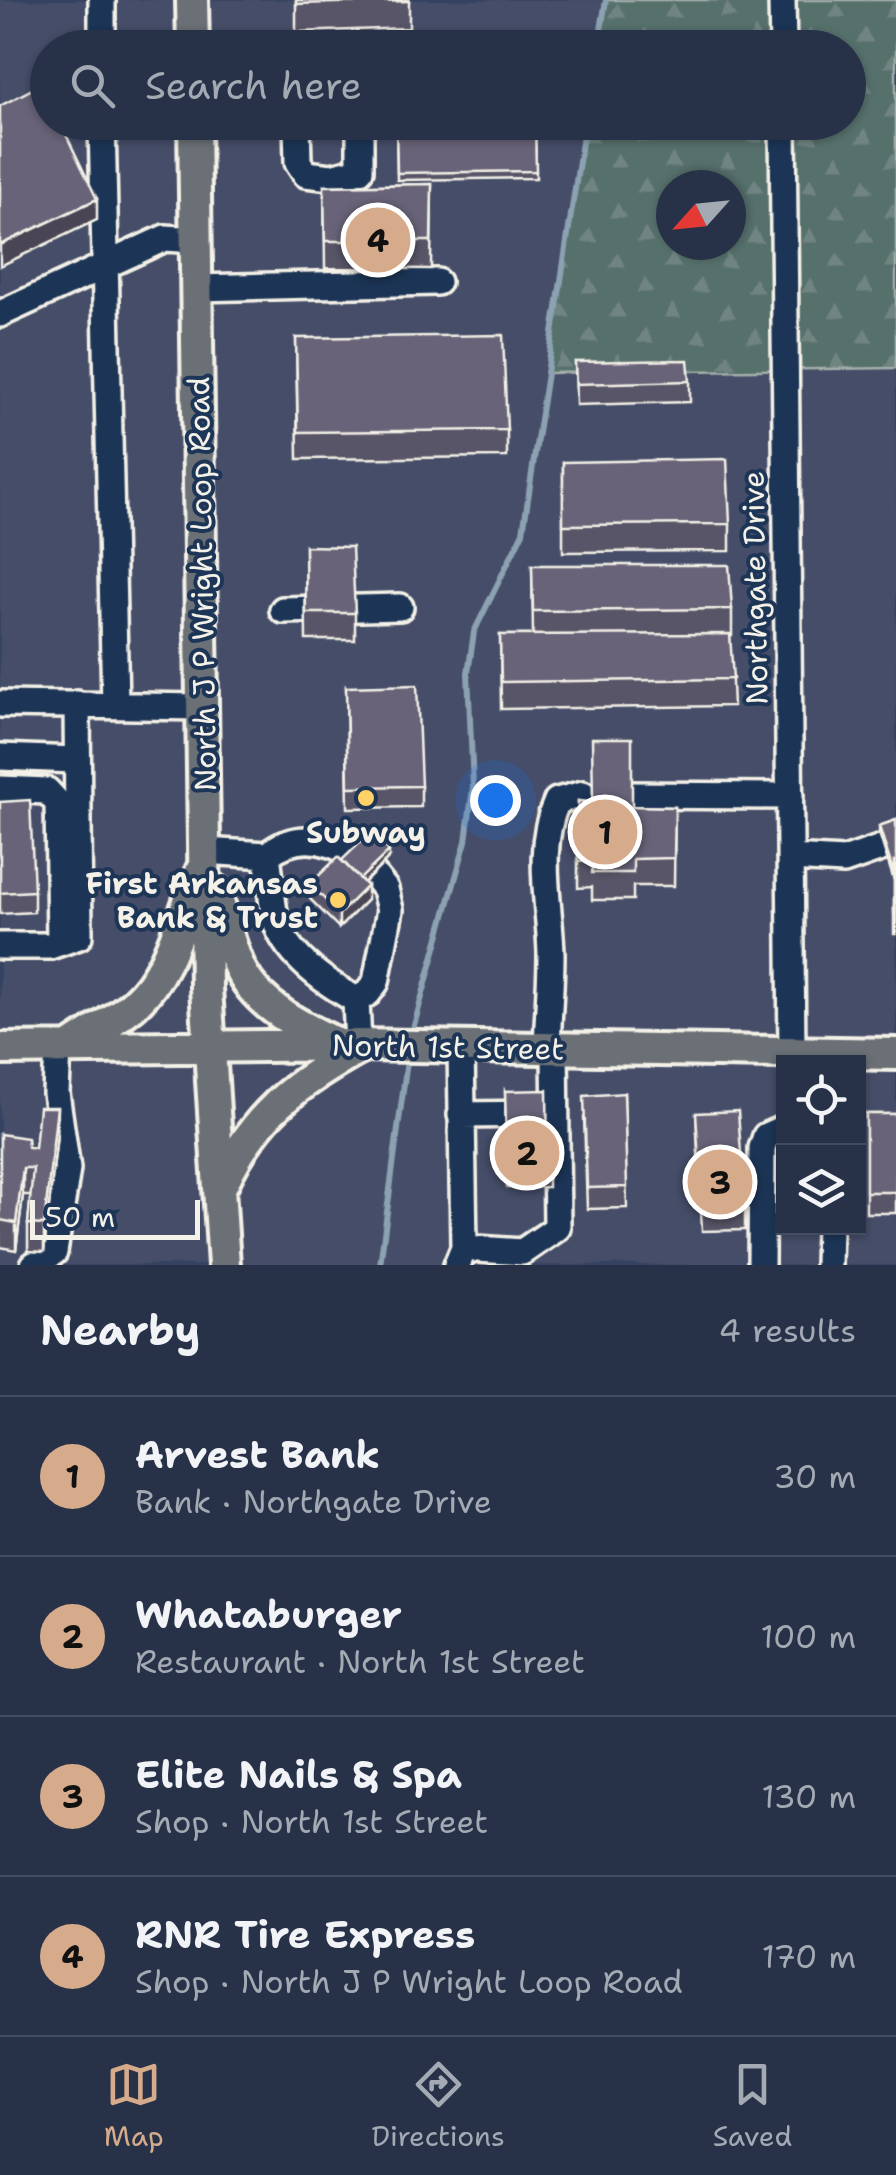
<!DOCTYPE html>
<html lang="en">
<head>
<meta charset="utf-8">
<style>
	:root { --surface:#273249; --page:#2f3a50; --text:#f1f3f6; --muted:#a4aab4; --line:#434d61; --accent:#d6ab8b }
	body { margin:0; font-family:"Shantell Sans",sans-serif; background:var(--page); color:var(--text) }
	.controls { position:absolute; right:30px; bottom:30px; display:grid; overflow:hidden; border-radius:0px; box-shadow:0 2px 8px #0004 }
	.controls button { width:90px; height:90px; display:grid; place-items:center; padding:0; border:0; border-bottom:2px solid var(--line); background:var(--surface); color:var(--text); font:50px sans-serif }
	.compass { position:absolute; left:656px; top:170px; width:90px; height:90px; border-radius:50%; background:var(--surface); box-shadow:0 2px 8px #0004; rotate:243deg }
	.scale { position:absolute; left:30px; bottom:25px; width:170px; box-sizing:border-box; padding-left:10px; border:5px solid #f4f1e8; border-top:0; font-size:28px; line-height:35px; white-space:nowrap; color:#f4f1e8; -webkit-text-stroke:8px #1d3557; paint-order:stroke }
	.you { position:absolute; left:495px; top:800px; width:35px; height:35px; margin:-25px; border:8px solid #fff; border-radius:50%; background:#1a73e8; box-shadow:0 0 0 15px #1a73e833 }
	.badge { display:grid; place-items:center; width:65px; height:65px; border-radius:50%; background:var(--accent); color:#111; font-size:32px; font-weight:700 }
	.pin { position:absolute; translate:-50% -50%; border:5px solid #fff; box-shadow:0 2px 10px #0006 }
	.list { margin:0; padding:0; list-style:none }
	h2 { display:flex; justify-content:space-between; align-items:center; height:130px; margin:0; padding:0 40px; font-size:42px }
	h2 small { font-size:32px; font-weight:400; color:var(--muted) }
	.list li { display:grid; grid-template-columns:65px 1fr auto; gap:30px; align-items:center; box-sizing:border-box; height:160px; padding:0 40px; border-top:2px solid var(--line) }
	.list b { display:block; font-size:38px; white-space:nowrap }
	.list p { margin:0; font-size:32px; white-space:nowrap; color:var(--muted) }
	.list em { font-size:32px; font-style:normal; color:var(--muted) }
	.icon { flex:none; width:55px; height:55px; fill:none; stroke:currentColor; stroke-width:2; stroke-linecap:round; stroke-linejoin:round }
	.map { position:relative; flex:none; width:896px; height:1265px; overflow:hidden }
	.search { position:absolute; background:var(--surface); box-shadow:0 2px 8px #0004; left:30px; right:30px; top:30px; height:110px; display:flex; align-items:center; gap:25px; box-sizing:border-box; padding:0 35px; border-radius:55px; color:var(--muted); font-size:38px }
	.sheet { height:770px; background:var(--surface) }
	nav { display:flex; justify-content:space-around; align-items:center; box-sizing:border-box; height:140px; border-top:2px solid var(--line); background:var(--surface); font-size:28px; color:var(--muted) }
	nav a { display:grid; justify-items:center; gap:5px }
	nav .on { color:var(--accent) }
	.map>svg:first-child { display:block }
</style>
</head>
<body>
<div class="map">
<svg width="896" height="1265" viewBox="0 0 896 1265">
	<defs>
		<pattern id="forest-firs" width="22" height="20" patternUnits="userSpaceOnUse" patternTransform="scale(2.5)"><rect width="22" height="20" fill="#566f6c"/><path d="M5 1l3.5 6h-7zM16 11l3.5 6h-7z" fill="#6f8481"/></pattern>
	</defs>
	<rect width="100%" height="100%" fill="#344361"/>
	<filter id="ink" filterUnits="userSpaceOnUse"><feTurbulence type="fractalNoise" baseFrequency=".01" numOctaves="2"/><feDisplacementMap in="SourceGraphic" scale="20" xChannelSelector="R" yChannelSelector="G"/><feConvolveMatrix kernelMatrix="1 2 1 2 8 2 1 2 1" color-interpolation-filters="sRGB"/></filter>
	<g filter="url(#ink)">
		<!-- built -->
		<path fill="#444d68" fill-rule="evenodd" d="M0,0H608L600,47L48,48V122L588,123L549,373L896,368V1265H0ZM784,1062H858V1228H784Z"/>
		<!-- forest -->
		<path fill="url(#forest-firs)" stroke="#a5b0aa" stroke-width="2.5" fill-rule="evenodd" d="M606,0H896V368L546,373L585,123L848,122V48L598,47ZM671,185H731V245H671Z"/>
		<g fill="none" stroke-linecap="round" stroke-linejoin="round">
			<!-- stream -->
			<path stroke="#8ca1b1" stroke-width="6" d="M598,48L606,0
				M411,1036L466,841L473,787L468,673L474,632L523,532L585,122
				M380,1265L408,1053"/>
			<!-- minor casing -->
			<g stroke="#f4f1e8" stroke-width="32">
				<path id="minor" d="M102,0V48
					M782,0L783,48
					M102,122L115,704
					M297,122L298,162L306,174L331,177L360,170V122
					M783,122L792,1052
					M197,288L437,282
					M0,314L165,238L196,240
					M283,610L400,607
					M0,704L204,707
					M0,757L75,760
					M0,789L47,791L58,803L60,942
					M625,795L790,796
					M205,851L267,855C270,875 271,897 275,917C283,954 326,983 356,1000
					M267,855C294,833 325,837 353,855
					M790,858L844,861L884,847
					M0,946H50L79,936L77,704
					M356,1000L368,993L376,982L390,910L385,889L373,874
					M356,1000L358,1045
					M547,1047C548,1017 551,985 551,954C550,905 535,848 557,801L583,794
					M461,1115L538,1114
					M464,1248L522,1252L557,1228L555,1048
					M34,1265L54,1252L67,1169L56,1093L58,1048
					M457,1265L464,1248L461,1046
					M761,1265L762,1148L766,1136L784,1128
					M828,1265L829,1228"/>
			</g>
			<!-- major casing -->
			<g stroke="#f4f1e8" stroke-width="38">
				<path id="major" d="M192,0L193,48
					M194,122L206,988L224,1265
					M214,889C223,915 229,947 241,971C259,1006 299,1026 333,1042
					M70,1048C91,1033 116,1020 135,1003C172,970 181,914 202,870
					M0,1049L358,1045L896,1054
					M221,1186C255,1113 294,1085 362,1047"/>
			</g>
			<!-- minor -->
			<use href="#minor" stroke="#1d3557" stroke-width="25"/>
			<!-- major -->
			<use href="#major" stroke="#6b6f74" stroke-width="30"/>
		</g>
		<!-- wall -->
		<path fill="#595567" stroke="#f4f1e8" stroke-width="2.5" d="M296,0H409V28L296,32Z
			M396,122H535L536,178L397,180Z
			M432,184L431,269L325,268L324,186Z
			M296,338L507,430V457L298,459Z
			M575,362L690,381V402L576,405Z
			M563,462L730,524V551L563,552Z
			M305,546L355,613V640H306Z
			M532,565L732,609V636H730L733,706L501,709L500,635H533Z
			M346,687L421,786V807L348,808Z
			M578,801L632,806L675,807L674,886H633V900H592V887L578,888Z
			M0,802L34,891V912L0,914Z
			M896,820V934H894V881L879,833V826Z
			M389,858L364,883L367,900L339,928L310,899V884L342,860Z
			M505,1091L548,1160V1187L507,1188Z
			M624,1093L627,1208L587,1209L584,1117Z
			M696,1113L745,1209V1230L702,1231Z
			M866,1114H896V1213H866Z
			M0,1134L28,1147L35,1148L57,1134L44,1252L28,1251V1224L31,1195H23L16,1250L0,1247Z"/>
		<!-- shaded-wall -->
		<path fill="#494554" stroke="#f4f1e8" stroke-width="2.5" d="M97,199V220L0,266V245Z
			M389,851V858L356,890V882Z
			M367,886V900L339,928V914Z
			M57,1107V1134L44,1252V1225Z
			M23,1168V1195L16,1250V1223Z"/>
		<!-- building -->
		<path fill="#686378" stroke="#f4f1e8" stroke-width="2.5" d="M296,0H409V1L296,4Z
			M42,84L48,95V122H60L97,199L0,245V106Z
			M396,122H535L536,171L397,173Z
			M432,184L431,241H325L324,186Z
			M503,335L507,430L298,432L296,338Z
			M688,360L690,381L576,384L575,362Z
			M727,459L730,524L563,525V462Z
			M305,546L352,547L355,613H306Z
			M532,565H729L732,609L533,611Z
			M730,634L733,679L501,682L500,635Z
			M417,685L421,786L348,787L346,687Z
			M592,738H632V806L675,807L674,858L633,859V873H592L593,860L578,861V801L593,803Z
			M30,800L34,891L0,893V802Z
			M896,820V861H894V874L879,826Z
			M371,832L389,851L360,879L342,860Z
			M338,857L367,886L339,914L310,884Z
			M894,861H896V913H894Z
			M547,1090L548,1160L507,1161L505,1091Z
			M624,1093L627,1187L587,1188L584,1096Z
			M39,1107H57L44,1225L28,1224L33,1168H23L16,1223L0,1220V1134L27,1138L28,1147L35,1148Z
			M738,1111L745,1209L702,1210L696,1113Z
			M866,1114H896V1192H866Z"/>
	</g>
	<!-- markers -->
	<g fill="#ffd166" stroke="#1d3557" stroke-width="4">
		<circle cx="366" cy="798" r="10"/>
		<circle cx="338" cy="900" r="10"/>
	</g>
	<g text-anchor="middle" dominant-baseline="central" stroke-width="8" stroke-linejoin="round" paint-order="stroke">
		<!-- street labels -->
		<g font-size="30" fill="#f4f1e8" stroke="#1d3557">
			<text transform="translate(202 584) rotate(-91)">North J P Wright Loop Road</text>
			<text transform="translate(755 588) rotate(-91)">Northgate Drive</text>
			<text transform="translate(448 1047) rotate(1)">North 1st Street</text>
		</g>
		<!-- poi labels -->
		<g font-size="30" font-weight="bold" fill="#f4f1e8" stroke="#1d3557">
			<text x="366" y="832">Subway</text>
			<text x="318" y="883" text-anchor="end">First Arkansas<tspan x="318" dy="34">Bank &amp; Trust</tspan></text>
		</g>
	</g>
</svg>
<div class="controls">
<button><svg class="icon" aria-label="locate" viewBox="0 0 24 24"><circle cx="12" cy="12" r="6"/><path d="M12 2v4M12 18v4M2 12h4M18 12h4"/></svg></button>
<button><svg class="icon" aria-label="layers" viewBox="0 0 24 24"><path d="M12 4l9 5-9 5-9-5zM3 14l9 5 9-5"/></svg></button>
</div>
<svg class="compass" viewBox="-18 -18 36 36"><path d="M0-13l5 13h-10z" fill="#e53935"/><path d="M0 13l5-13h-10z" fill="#a4aab4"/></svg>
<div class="scale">50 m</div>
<div class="you"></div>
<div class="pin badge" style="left:605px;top:832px">1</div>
<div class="pin badge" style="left:527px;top:1153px">2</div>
<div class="pin badge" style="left:720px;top:1182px">3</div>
<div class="pin badge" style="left:378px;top:240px">4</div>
<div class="search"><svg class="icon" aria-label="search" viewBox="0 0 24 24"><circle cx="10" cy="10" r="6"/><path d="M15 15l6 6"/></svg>Search here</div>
</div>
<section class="sheet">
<h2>Nearby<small>4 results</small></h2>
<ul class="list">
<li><span class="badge">1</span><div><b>Arvest Bank</b><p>Bank · Northgate Drive</p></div><em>30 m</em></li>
<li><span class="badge">2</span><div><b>Whataburger</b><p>Restaurant · North 1st Street</p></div><em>100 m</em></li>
<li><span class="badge">3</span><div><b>Elite Nails &amp; Spa</b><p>Shop · North 1st Street</p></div><em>130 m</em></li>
<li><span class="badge">4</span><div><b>RNR Tire Express</b><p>Shop · North J P Wright Loop Road</p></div><em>170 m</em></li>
</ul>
</section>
<nav>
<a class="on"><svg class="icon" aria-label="map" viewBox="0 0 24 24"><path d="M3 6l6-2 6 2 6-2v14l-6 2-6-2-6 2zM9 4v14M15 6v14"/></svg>Map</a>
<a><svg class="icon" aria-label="directions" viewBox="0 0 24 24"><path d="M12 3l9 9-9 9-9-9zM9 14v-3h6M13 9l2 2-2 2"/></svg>Directions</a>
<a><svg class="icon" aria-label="saved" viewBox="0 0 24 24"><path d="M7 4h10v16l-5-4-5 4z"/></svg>Saved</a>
</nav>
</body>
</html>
